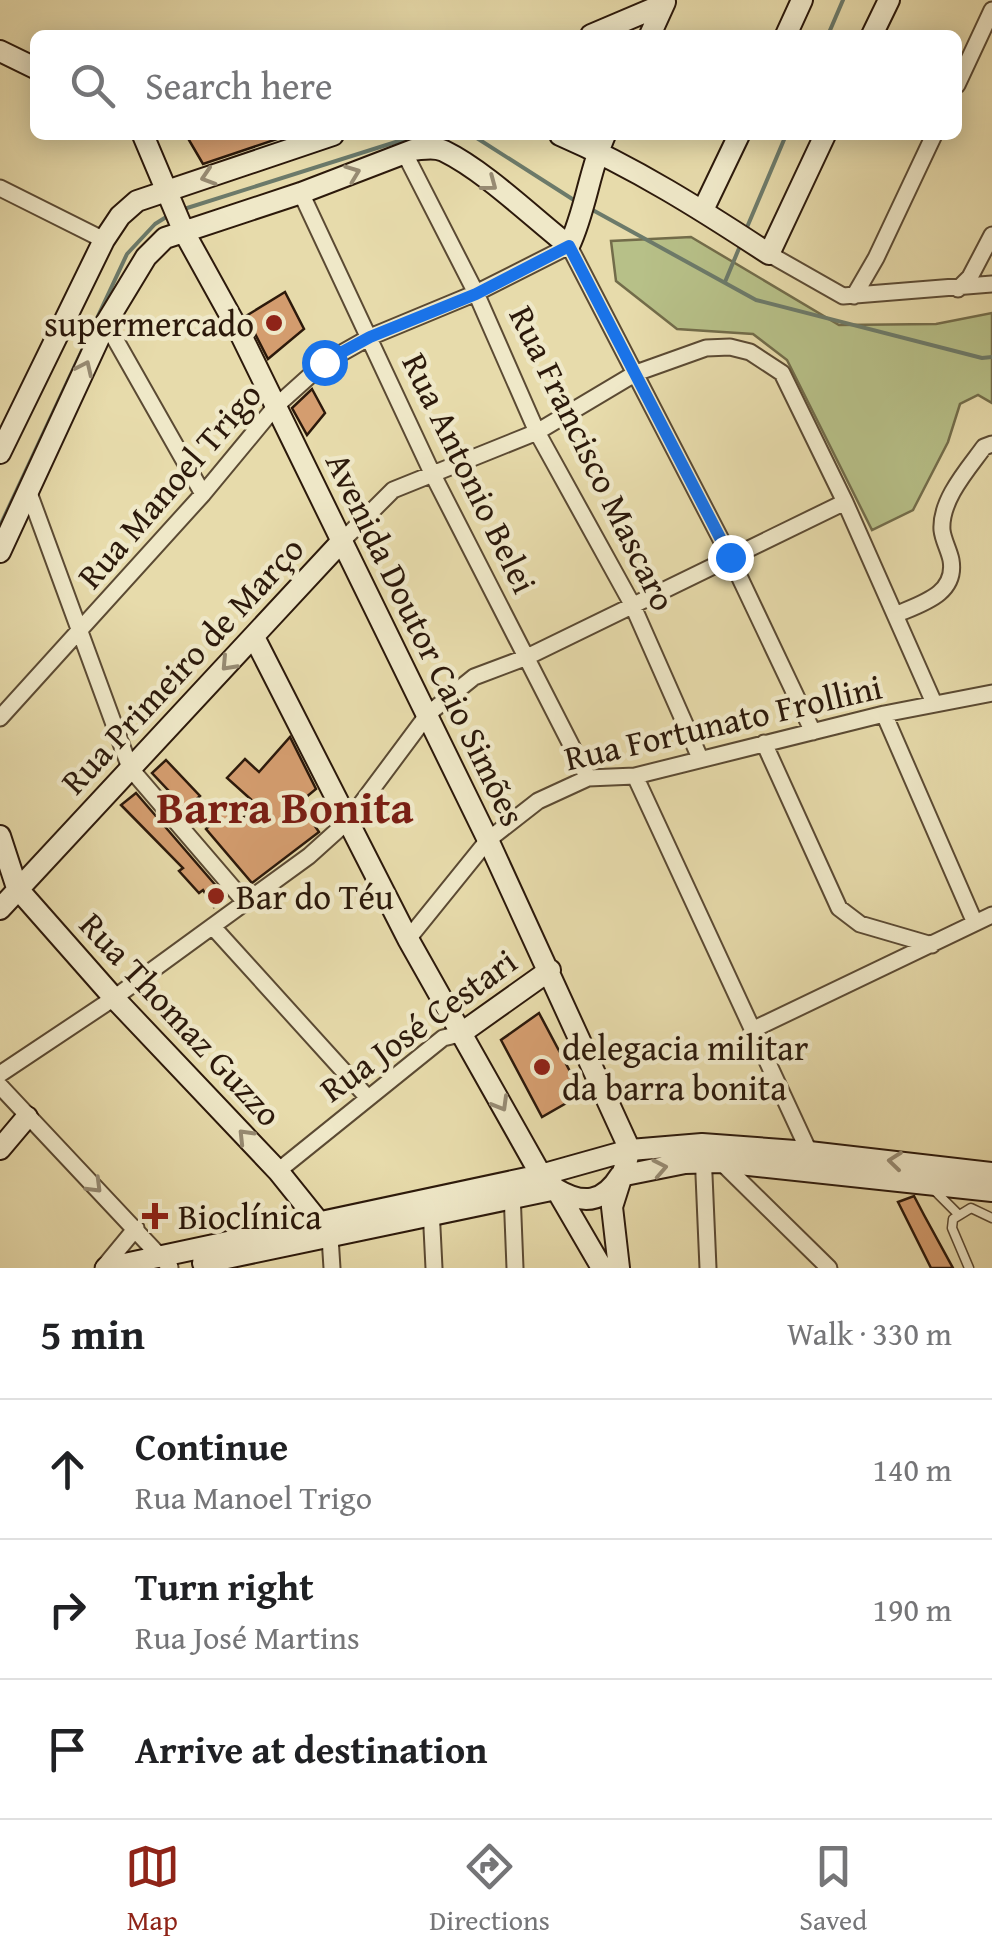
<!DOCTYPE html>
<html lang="en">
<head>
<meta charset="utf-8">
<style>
	:root { --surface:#fff; --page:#f6f6f6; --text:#202124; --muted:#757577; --line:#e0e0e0; --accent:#8f2418 }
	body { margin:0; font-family:"Gentium Book Plus",serif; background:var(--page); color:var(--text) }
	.stop { position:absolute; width:30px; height:30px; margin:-22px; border:8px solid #1a73e8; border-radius:50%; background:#fff }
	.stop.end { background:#1a73e8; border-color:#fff; box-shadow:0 2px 10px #0008 }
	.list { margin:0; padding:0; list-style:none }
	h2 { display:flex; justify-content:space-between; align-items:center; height:130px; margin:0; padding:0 40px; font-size:42px }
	h2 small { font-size:32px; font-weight:400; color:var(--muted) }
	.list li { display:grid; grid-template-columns:65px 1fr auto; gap:30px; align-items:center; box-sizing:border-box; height:140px; padding:0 40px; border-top:2px solid var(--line) }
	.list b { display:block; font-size:38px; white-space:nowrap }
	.list p { margin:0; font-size:32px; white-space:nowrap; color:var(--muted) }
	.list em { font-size:32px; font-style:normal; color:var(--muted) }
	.icon { flex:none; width:55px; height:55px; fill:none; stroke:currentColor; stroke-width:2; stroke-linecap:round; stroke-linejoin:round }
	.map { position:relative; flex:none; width:992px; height:1268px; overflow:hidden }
	.search { position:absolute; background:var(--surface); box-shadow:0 5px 25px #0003; left:30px; right:30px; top:30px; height:110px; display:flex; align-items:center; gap:25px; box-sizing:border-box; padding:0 35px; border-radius:15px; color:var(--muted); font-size:38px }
	.sheet { height:550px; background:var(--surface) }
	nav { display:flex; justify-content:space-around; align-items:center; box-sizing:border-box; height:140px; border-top:2px solid var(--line); background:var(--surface); font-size:28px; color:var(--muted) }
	nav a { display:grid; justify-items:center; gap:5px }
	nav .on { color:var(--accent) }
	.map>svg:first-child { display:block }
</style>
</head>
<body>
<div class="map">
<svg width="992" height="1268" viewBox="0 0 992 1268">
	<rect width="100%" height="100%" fill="#e7dbab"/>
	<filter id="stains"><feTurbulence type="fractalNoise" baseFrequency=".002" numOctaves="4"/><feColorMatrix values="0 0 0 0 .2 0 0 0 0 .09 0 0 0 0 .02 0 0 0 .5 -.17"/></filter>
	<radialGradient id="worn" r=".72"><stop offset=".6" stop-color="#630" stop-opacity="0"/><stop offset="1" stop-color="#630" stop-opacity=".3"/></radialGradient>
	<!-- green -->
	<path fill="#b7c088" stroke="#726c4a" stroke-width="2.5" d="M691,237L839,325L936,324L992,313V403L978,395L960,404L948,442L913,510L872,530L787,360L753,334L677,329L616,281L611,241Z"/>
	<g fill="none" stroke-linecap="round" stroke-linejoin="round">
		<!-- stream -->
		<path stroke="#6c7a6a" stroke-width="4" d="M828,35L843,0
			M472,135L577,202
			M589,208L756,300L982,358L992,357
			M184,209L418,135
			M745,232L786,135
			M725,282L740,246
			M0,526L127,254L155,224L171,214"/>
	</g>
	<!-- building -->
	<path fill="#d49d6f" stroke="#2c190b" stroke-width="2.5" d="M186,135H289L203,164Z
		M285,292L304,329L268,359L246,316Z
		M312,389L325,413L307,435L292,408Z
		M290,737L316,789L299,803L319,832L252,883L206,829L225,810L238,823L248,813L256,804L227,778L245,759L259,772Z
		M166,760L200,796L186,809L152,773Z
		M136,793L224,895L225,900L214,907L203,890L199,893L179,871L183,868L121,805Z
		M539,1013L582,1094L542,1117L501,1040Z
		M914,1196L924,1215L953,1268H931L898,1202Z"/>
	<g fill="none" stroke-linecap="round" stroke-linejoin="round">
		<!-- lane casing -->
		<g stroke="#5b4a33" stroke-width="11">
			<path id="lane" d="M935,1191L959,1215
				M969,1268L952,1228L953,1219L971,1208L992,1218"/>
		</g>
		<!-- street casing -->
		<g stroke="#5b4a33" stroke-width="19">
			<path id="street" d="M957,85L992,10
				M405,154L476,293L537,432L632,604L700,758
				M0,188L104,240
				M301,193L433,475L588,778
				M769,254L843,296L992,284
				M958,289L970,277L992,235
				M854,296L876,258L934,135
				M106,323L203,494
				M28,490L130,768L245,902
				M342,541L393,490L537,432L636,373L706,348L730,347L750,352L782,373L845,502L934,703
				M895,615C920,604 957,595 951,560C949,550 943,540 942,530C940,500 968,469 984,447L992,444
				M884,714L975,923
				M0,718L203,494L275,407L324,363L370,337L476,293L569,246L730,557L813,732
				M764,743L839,908L860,924L932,945
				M635,776L812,1158
				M213,927L368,1098
				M408,939L488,840L538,801L588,778L635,776L884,714L992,693
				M752,1030L992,915
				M0,1074L114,998L309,856L349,820L428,714L474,677L527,657L845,502
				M0,1086L170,1267
				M703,1152L708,1268
				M721,1157V1162L829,1268
				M278,1171L443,1038L460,1034
				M512,1192L515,1268
				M431,1208L434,1268
				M330,1237L332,1268
				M103,1268L136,1228"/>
		</g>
		<!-- secondary casing -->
		<g stroke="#2c190b" stroke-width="24">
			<path id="secondary" d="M591,35L664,4
				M650,35L665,2
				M786,35L802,0
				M872,35L889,0
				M0,51L35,68
				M143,135L184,232L241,335L488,840L630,1150L612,1207L619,1268
				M560,135C634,167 702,210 769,254L825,135
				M703,210L739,135
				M0,453L104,240L120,216L137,201L333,135
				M0,552L106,323L146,257L165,238L301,193L413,150C424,149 434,146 444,151C485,171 532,217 569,246C586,210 589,171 605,135
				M254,637L408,939L541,1175L556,1189L602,1268
				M0,836L17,888L114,998L278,1171L327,1232
				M0,909L342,541
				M460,1034L550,970
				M0,1149L27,1117
				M203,1263L556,1189C583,1205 603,1203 620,1176L685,1163L721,1162L992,1191
				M106,1268L541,1175L630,1150L702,1144L809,1152L992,1173"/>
		</g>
		<!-- lane -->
		<use href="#lane" stroke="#efe8c8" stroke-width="8"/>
		<!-- street -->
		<use href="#street" stroke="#efe8c8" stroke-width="15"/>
		<!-- secondary -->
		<use href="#secondary" stroke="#efe8c8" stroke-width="20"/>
	</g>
	<!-- one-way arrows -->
	<defs><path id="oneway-chevron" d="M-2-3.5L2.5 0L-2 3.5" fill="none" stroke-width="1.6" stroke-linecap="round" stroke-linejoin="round" transform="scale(2.5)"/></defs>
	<g stroke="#978b73">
		<use href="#oneway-chevron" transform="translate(353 173) rotate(-21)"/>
		<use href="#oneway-chevron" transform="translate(208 177) rotate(162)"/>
		<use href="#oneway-chevron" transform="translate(490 184) rotate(37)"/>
		<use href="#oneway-chevron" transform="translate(85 368) rotate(-65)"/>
		<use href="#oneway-chevron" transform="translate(228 664) rotate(133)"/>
		<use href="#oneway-chevron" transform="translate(501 1104) rotate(60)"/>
		<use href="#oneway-chevron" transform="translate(245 1136) rotate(-134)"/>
		<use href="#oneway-chevron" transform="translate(895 1161) rotate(-174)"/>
		<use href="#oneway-chevron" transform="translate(660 1168) rotate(-11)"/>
		<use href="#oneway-chevron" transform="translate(95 1186) rotate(45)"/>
	</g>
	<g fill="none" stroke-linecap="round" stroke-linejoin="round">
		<!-- route -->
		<path stroke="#1a73e8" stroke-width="12" d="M324,362L370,337L476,294L569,246L730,557"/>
	</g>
	<!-- markers -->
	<g fill="#8f2418" stroke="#efe8c8" stroke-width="4">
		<circle cx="274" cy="323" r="10"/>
		<circle cx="216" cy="896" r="10"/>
		<circle cx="542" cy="1067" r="10"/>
		<path d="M150 1201h10v10h10v10h-10v10h-10v-10h-10v-10h10z"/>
	</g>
	<g text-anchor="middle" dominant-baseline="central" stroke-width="9" stroke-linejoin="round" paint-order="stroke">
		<!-- poi labels -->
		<g font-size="35" fill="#2c190b" stroke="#efe8c8" text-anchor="start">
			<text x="254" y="323" text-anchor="end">supermercado</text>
			<text x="236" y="896">Bar do Téu</text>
			<text x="562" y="1047">delegacia militar<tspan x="562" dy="40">da barra bonita</tspan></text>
			<text x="178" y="1216">Bioclínica</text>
		</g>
		<!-- street labels -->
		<g font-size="35" fill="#2c190b" stroke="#efe8c8">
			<text transform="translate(593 458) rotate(64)">Rua Francisco Mascaro</text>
			<text transform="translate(470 473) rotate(64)">Rua Antonio Belei</text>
			<text transform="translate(169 485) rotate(-49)">Rua Manoel Trigo</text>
			<text transform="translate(426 639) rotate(64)">Avenida Doutor Caio Simões</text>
			<text transform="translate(182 665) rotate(-47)">Rua Primeiro de Março</text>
			<text transform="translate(723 722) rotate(-13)">Rua Fortunato Frollini</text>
			<text transform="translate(181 1019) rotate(47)">Rua Thomaz Guzzo</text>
			<text transform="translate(418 1025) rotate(-36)">Rua José Cestari</text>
		</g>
		<!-- district labels -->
		<g font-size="45" font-weight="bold" fill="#7a1f14" stroke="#efe8c8">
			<text x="285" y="806">Barra Bonita</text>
		</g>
	</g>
	<rect width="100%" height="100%" filter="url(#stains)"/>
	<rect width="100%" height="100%" fill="url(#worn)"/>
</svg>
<div class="stop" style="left:324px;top:362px"></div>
<div class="stop end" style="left:730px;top:557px"></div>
<div class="search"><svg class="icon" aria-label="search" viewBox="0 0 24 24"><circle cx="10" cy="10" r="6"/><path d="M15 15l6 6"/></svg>Search here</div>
</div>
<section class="sheet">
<h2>5 min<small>Walk · 330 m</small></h2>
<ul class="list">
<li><svg class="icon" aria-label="ahead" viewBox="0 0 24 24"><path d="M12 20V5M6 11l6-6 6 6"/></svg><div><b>Continue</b><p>Rua Manoel Trigo</p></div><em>140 m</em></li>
<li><svg class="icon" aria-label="right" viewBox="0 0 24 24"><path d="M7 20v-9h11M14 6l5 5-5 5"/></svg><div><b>Turn right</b><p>Rua José Martins</p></div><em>190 m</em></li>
<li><svg class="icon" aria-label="arrive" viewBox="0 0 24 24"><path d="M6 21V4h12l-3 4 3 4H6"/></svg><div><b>Arrive at destination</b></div></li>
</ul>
</section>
<nav>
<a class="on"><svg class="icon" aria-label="map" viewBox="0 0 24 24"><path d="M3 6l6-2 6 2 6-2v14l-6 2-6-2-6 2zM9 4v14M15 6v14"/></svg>Map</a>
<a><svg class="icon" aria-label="directions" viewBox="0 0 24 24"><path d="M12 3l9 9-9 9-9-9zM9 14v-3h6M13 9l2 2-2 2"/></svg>Directions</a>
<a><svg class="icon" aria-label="saved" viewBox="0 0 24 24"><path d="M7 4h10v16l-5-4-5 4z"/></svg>Saved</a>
</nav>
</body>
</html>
